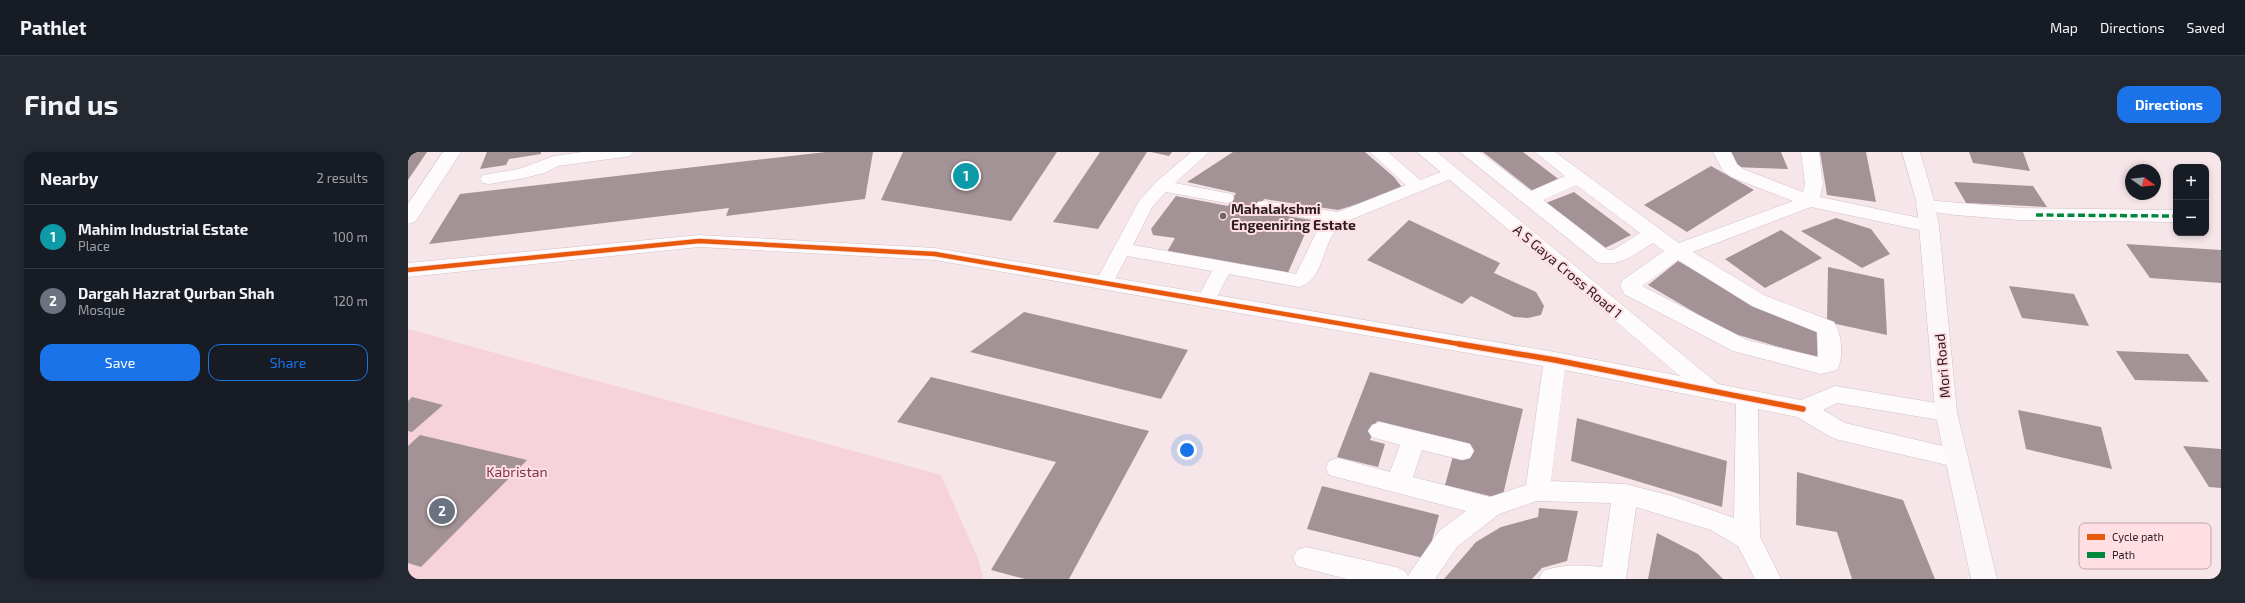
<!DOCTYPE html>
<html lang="en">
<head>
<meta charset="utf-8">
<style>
	:root { --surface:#171b24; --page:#242831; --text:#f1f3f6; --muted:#9ea1a6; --line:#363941; --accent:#1a73e8 }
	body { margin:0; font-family:"Exo 2",sans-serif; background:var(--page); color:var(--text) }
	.controls { position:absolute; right:12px; top:12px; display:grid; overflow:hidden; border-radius:8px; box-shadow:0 2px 6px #0003 }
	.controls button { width:36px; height:36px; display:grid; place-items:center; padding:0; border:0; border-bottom:1px solid var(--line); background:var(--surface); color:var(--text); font:20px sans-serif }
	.compass { position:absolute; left:1717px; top:12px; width:36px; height:36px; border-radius:50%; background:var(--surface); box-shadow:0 2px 6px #0003; rotate:105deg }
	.you { position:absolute; left:779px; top:298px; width:14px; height:14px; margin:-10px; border:3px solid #fff; border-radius:50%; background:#1a73e8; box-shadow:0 0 0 6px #1a73e833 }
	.badge { display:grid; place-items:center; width:26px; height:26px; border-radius:50%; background:var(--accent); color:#fff; font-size:13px; font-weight:700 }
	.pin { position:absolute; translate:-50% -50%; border:2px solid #fff; box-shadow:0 1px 4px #0006 }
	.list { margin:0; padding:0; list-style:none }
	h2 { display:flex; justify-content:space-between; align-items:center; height:52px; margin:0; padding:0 16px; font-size:17px }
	h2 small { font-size:13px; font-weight:400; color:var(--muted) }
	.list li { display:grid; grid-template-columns:26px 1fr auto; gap:12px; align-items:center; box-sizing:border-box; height:64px; padding:0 16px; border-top:1px solid var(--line) }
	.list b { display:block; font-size:15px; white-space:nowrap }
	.list p { margin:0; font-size:13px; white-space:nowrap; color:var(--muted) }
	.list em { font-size:13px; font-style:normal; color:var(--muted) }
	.actions { display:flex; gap:8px; padding:12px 16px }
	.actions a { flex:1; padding:9px 0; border:1px solid var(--accent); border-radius:12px; text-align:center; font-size:14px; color:var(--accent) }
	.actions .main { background:var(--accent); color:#fff }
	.map { position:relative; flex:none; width:1813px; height:427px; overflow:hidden; border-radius:12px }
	header { display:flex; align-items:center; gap:24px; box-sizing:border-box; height:56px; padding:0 20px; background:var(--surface); border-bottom:1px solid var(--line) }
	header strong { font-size:19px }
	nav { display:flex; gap:22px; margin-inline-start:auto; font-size:14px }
	.intro { display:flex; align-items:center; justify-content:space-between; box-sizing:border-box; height:96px; padding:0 24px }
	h1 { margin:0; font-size:28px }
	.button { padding:10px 18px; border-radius:12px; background:var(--accent); color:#fff; font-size:14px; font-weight:700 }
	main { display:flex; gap:24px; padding:0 24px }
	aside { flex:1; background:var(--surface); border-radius:12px; box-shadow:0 2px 6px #0003 }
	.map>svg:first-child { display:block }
</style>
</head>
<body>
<header>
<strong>Pathlet</strong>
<nav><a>Map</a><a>Directions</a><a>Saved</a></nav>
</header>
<div class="intro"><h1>Find us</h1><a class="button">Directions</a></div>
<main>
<aside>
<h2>Nearby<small>2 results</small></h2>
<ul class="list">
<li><span class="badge" style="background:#0f9aa8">1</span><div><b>Mahim Industrial Estate</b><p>Place</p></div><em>100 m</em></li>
<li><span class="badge" style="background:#6b7280">2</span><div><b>Dargah Hazrat Qurban Shah</b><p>Mosque</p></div><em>120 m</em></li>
</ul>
<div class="actions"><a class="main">Save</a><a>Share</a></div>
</aside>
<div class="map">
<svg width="1813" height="427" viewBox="0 0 1813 427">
	<rect width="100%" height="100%" fill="#f7e6e9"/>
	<!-- green -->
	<path fill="#f6d2da" d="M0,177L533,323L571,409L575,427H0Z"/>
	<!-- building -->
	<path fill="#a39296" d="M0,0H19L0,28Z
		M79,0H133V2L101,7L98,13L72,17Z
		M418,0H465L457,47L318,64L321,56L21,92L52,42Z
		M495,0H649L603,69L473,48Z
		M692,0H739L690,77L645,70Z
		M743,0H764L761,4Z
		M825,0H957L986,25L996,38L930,58L856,47L849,59L903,68L879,123L759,100L767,86L745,83L743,77L768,44L820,54L828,41L779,30Z
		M1075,0H1115L1153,29L1126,40Z
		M1321,0H1373L1380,17L1326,15Z
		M1412,0H1458L1468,50L1419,43Z
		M1561,0H1615L1622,19L1565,11Z
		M1303,14L1346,38L1279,80L1236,53Z
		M1546,30L1625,34L1639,55L1558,51Z
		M1166,40L1223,83L1195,97L1138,51Z
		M1428,66L1463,77L1482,102L1454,116L1393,79Z
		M1001,68L1092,111L1086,121L1128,140L1136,154L1133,163L1120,166L1106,165L1063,144L1054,152L959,108Z
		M1373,78L1414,106L1357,136L1317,107Z
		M1718,92L1813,98V131L1742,126Z
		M1270,109L1349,154L1414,175L1409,206L1320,180L1240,133Z
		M1420,115L1476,127L1479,183L1419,170Z
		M1601,134L1666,142L1681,174L1614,166Z
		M616,160L780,198L753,247L562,200Z
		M1708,199L1780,202L1801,230L1727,228Z
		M962,220L1115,257L1094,347L1037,333L1045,304L1058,307L1062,292L969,269L962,288L977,292L970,315L929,305Z
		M523,225L741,279L661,427H617L583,418L648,310L489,270Z
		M4,245L35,253L4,280L0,279V249Z
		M1610,258L1693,275L1704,317L1618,297Z
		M1169,266L1319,309L1314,355L1163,309Z
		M12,283L119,308L13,415L0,411V294Z
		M1775,294L1813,297V336L1801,335Z
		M1389,320L1495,348L1527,427H1444L1429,380L1388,373Z
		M914,334L1031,363L1019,407L899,377Z
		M1131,356L1170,359L1159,409L1134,416L1124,427H1036L1068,390L1093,375L1130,365Z
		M1249,381L1290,402L1315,427H1240Z"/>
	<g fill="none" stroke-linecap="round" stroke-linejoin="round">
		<!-- lane casing -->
		<g stroke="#d1c2c4" stroke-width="1">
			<path id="lane" d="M783,0H801L767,31L818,41L824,42L826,46L824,50L818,51L758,40L744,55L725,93L888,122L908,81L918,69L850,58L847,54L850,50L856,49L930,60L998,33L962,0H980L1012,28L1038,18H1050L1052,21L1050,24L937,70C933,74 927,79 924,84C914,101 913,129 891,135L821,122L804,154L797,155L790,154L788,149L804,119L719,104L703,135L696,137L689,135L687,131L731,49L748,30Z"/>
		</g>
		<!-- street casing -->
		<g stroke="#d1c2c4" stroke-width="1">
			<path id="street" d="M35,0H53L7,70L0,72V52Z
				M175,0H225L222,4L216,5L150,14L136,21L112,27L81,32L75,31L72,27L75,23L111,17L146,4Z
				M1009,0H1029L1310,232L1393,248L1427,234L1546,254L1549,260L1546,266L1538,269L1429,251L1415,258L1437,271L1556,299L1560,306L1556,313L1548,315L1431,288L1423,285L1389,265L1350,257L1352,385L1373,427H1347L1330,394L1303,378L1228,355L1218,427H1131L1135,419C1155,412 1173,413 1194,415L1203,351L1129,349L1091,362L1049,395L1027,427H939L889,414L885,406L889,398L898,395L988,415L997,419L1000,424L1031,379L1058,359L921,323L918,316L921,309L930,306L982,320L992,293L964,285L960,279L964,273L972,270L1054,290L1062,292L1066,299L1062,306L1054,308L1014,298L1005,325L1082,345L1118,333L1135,214L527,108L291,95L0,125V111L291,83L527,96L1147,200L1272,224ZM1157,218L1328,252L1326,366L1264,344L1217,332L1143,329Z
				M1052,0H1072L1123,39L1157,24L1127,0H1147L1271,91L1385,49L1323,25L1315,19L1305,0H1323L1329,12L1335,17L1395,40L1397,32L1393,0H1411L1415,32L1412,45L1521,68L1528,70L1531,74L1528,78L1521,80L1403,55L1285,100L1358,144L1426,170C1434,182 1436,206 1429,218L1413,222L1325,199L1216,142L1212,133L1215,128L1256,99L1245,91C1227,102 1211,116 1189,110ZM1168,33L1232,81L1205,98H1200L1135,48ZM1270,108L1344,154L1409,180L1410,205L1339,188L1234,134Z
				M1517,48L1611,56L1768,58V70L1611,68L1548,63L1510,58L1508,54L1510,50Z"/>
		</g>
		<!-- secondary casing -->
		<g stroke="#d1c2c4" stroke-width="1">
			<path id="secondary" d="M1494,0H1512L1526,48L1531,74L1549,260L1589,427H1563L1527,260L1511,74L1508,48Z"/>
		</g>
		<!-- lane -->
		<use href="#lane" fill="#fefbfc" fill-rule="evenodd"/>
		<!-- street -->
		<use href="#street" fill="#fefbfc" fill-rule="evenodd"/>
		<!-- secondary -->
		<use href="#secondary" fill="#fcf7f8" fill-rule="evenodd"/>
		<!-- quiet -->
		<path stroke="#00873e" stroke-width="3.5" stroke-dasharray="7 3.5" stroke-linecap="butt" d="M1628,63L1768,64"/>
		<!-- cycleway-far1 casing -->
		<g stroke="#ffdee4" stroke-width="6">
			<path id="cycleway-far1" d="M0,118L291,89L527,102L1057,193"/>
		</g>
		<!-- cycleway casing -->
		<g stroke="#ffdee4" stroke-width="8">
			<path id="cycleway" d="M1051,192L1147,208L1395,257"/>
		</g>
		<!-- cycleway-far1 -->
		<use href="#cycleway-far1" stroke="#e8590c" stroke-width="4.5"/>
		<!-- cycleway -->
		<use href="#cycleway" stroke="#e8590c" stroke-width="5.5"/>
	</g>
	<!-- markers -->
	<circle fill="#736366" stroke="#ffdee4" stroke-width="1.5" cx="815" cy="64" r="4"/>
	<g text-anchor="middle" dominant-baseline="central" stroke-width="4" stroke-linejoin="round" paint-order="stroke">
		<!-- poi labels -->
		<g font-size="14" font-weight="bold" fill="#2c1d20" stroke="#ffdee4" text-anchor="start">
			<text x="823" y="56">Mahalakshmi<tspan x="823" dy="16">Engeeniring Estate</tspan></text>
		</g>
		<!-- street labels -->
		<g font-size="14" fill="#2c1d20" stroke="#ffdee4">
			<text transform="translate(1160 119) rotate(40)">A S Gaya Cross Road 1</text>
			<text transform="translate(1534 214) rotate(-95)">Mori Road</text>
		</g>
		<!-- park labels -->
		<g font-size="14" fill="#7c3449" stroke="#ffdee4">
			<text x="109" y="319">Kabristan</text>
		</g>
	</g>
	<!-- legend -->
	<rect x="1671" y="371" width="132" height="46" rx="6" fill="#ffdee4" stroke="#c0a4a9" stroke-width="1"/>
	<rect x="1679" y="382" width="18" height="6" fill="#e8590c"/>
	<rect x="1679" y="400" width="18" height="6" fill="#00873e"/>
	<g font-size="11" fill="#2c1d20">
		<text x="1704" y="389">Cycle path</text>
		<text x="1704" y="407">Path</text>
	</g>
</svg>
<div class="controls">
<button>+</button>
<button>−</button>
</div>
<svg class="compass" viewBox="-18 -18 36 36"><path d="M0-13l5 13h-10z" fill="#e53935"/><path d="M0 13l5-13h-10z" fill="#9ea1a6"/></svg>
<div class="you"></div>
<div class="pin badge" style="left:558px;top:24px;background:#0f9aa8">1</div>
<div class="pin badge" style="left:34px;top:359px;background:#6b7280">2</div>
</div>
</main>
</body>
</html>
